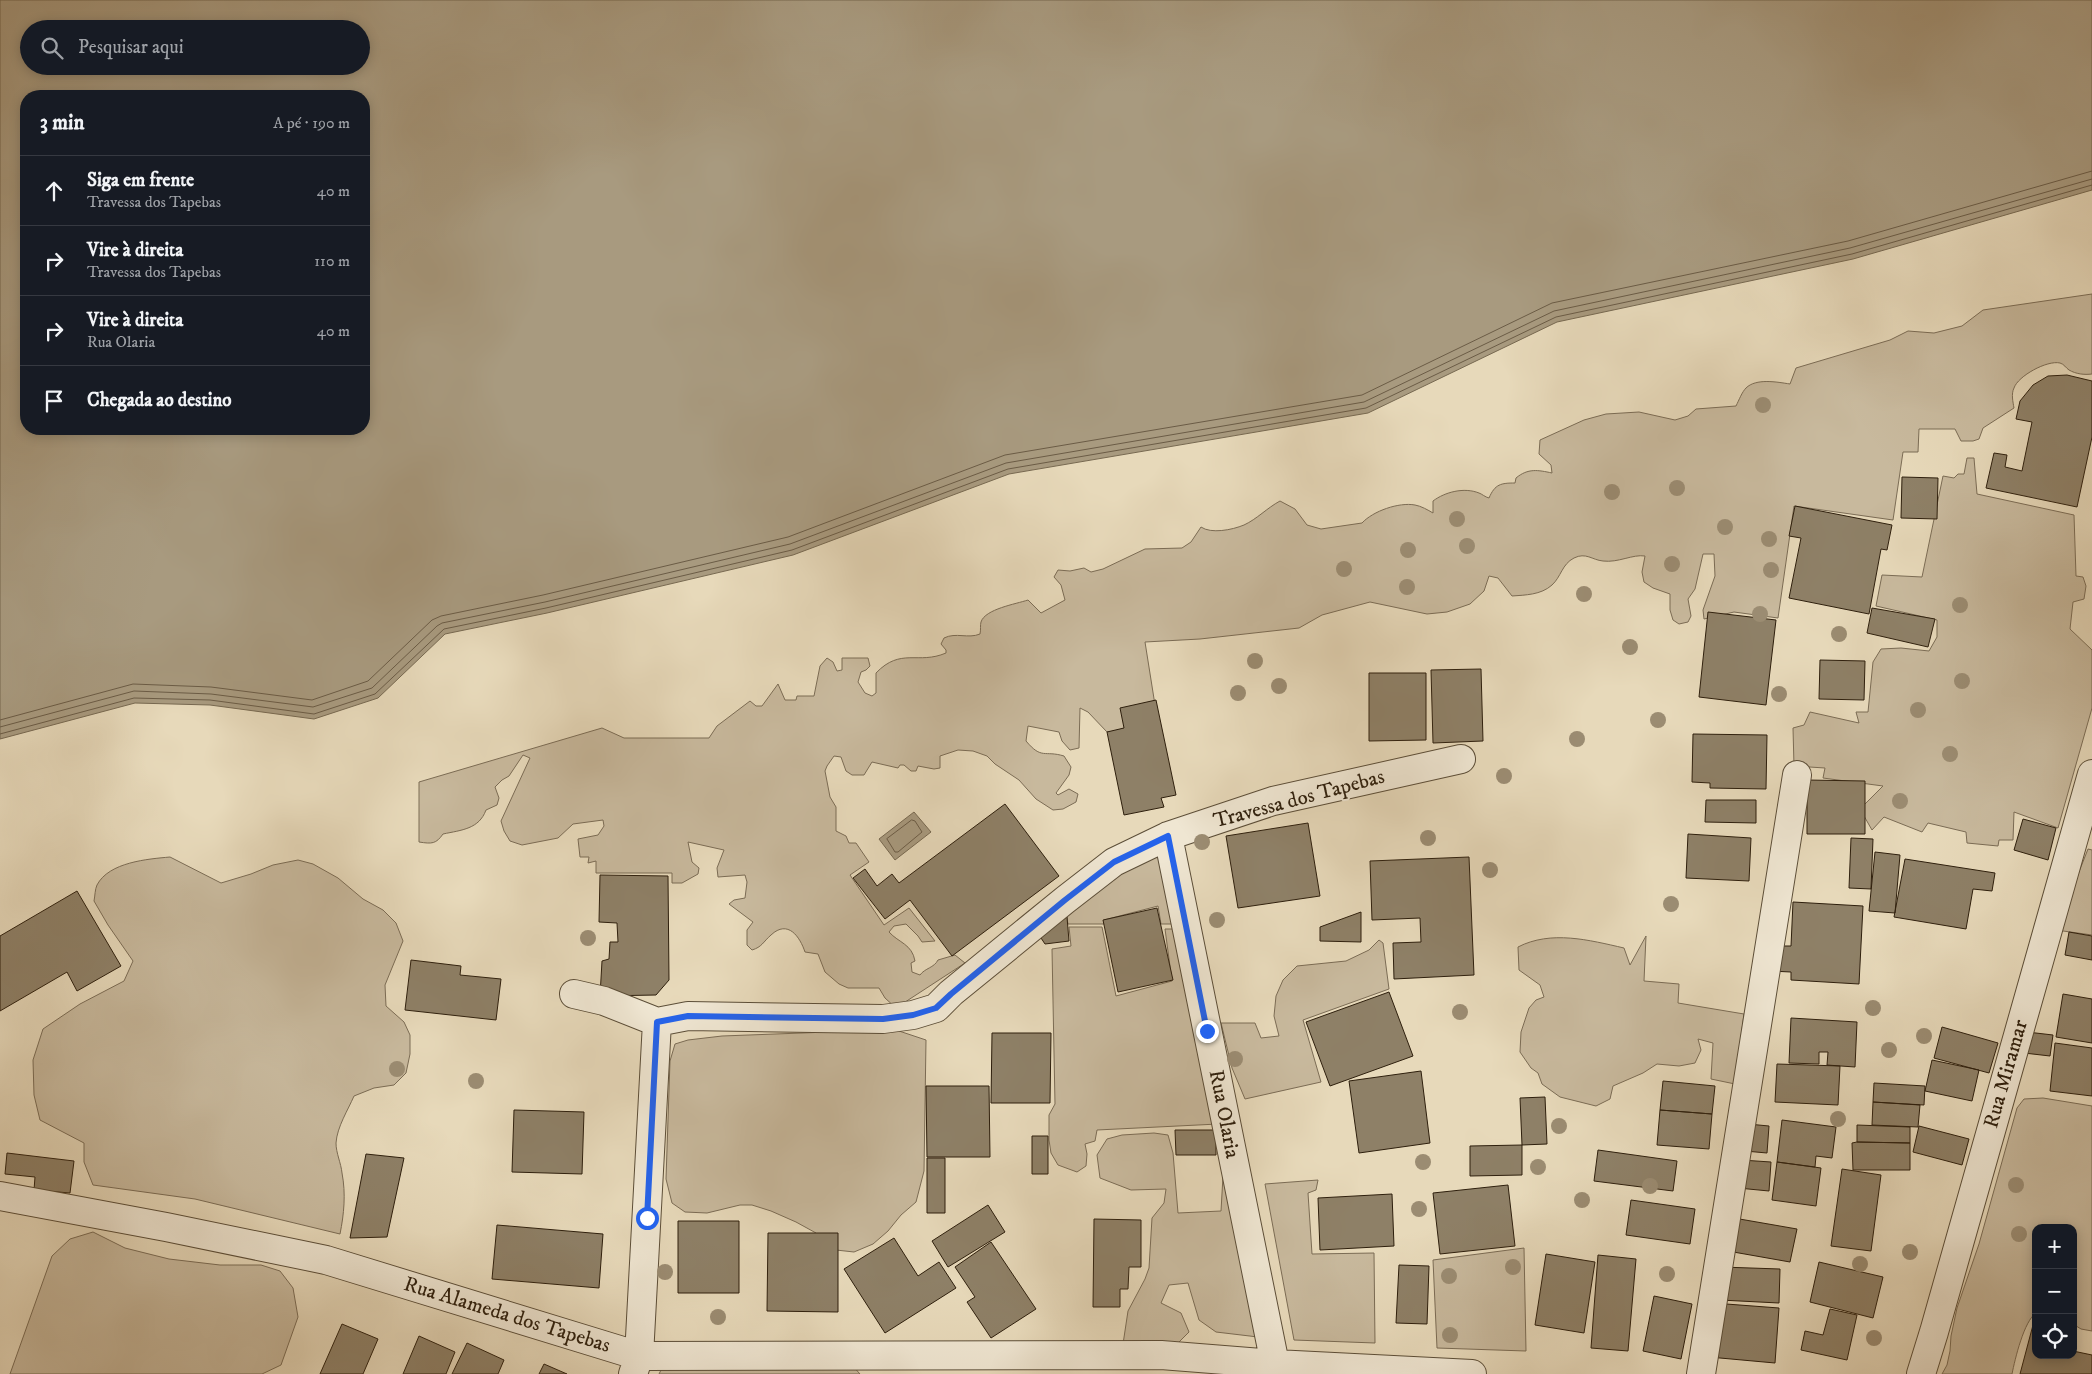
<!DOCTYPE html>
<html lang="pt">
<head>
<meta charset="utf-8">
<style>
	:root { --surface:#171b24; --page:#242831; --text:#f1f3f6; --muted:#9ea1a6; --line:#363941 }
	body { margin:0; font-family:"IM FELL DW Pica",serif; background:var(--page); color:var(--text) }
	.controls { position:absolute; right:15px; bottom:15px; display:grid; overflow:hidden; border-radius:10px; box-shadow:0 2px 12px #0003 }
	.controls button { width:45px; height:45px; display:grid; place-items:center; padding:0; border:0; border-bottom:1px solid var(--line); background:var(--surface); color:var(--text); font:25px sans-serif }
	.stop { position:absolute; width:15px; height:15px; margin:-11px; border:4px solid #2563eb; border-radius:50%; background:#fff }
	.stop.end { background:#2563eb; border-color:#fff; box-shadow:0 1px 5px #0008 }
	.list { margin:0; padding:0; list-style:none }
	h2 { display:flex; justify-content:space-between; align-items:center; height:65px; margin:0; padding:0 20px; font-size:21px }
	h2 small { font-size:16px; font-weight:400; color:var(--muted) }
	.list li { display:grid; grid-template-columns:32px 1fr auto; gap:15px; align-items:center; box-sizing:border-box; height:70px; padding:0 20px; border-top:1px solid var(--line) }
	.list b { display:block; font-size:19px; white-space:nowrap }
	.list p { margin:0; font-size:16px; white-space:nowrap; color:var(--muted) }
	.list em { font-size:16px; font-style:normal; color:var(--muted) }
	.icon { flex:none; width:28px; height:28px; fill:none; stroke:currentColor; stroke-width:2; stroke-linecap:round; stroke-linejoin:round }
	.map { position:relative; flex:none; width:2092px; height:1374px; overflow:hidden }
	.search { position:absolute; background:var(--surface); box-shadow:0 2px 12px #0003; left:20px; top:20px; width:350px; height:55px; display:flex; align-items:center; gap:12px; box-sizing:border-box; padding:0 18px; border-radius:28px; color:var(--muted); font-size:19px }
	.panel { position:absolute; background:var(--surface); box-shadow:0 2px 12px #0003; left:20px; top:90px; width:350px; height:345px; border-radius:20px }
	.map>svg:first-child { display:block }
</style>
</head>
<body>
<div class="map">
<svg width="2092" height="1374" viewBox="0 0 2092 1374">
	<rect width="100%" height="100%" fill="#e7d9ba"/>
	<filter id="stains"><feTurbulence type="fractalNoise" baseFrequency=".004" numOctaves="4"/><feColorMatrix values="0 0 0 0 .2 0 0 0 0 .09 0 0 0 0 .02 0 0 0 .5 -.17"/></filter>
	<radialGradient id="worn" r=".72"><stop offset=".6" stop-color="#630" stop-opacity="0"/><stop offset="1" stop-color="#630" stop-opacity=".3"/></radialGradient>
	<!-- green -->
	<path fill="#c8b99d" stroke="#7b6c55" d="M2092,294V374C2084,375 2076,374 2069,370C2066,368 2064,364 2060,363C2047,360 2018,376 2014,388C2011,394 2013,402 2014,408L1983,428L1979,439L1973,441H1961L1955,429H1919L1918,452H1903L1893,520L1794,506L1778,618L1734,612L1704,619L1703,610L1715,576L1714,554H1703L1695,589L1688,599L1691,616L1688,622L1679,624L1673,620L1670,610V594L1653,588L1644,582L1642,572L1645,556C1633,554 1618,563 1603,561C1592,560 1586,552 1574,558C1562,564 1561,577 1552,585C1541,595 1525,595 1512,596L1498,578L1489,576L1484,591L1470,604L1447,612L1427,614L1370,602L1322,615L1299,628L1200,639L1145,642L1155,705L1128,730L1107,732L1088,712L1080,708L1079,748L1070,750L1062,741L1059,732L1028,726L1026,741C1042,760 1044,750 1064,756L1071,767L1069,775L1056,793L1058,795L1069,789L1078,794L1076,802L1063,809L1053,810L1036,799L1019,780L995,764L987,756L973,751L958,750L940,756V768L934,769L918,766L916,771H911L904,765H900L898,768L872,762L864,775H852L846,771L841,757L834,756L827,766L825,771L830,797L836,807V831L846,836L849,843H856L869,862L850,875L884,925L909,908L935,941L922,942L918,936L906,924L894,926L889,932C899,943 912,944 915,961L911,963L912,972L920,975C925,968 934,968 938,960L955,955L965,963L896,1008L885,998L879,988H848L839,984L825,972L818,954L805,952C800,937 788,919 771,935C763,942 762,947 752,950L747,945V930L753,922L729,904L734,900L745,898L747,882L745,875L718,877L717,868L724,850L688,842L692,862L699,868L698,874L682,883H672V873H596V861L588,863L589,857H580L578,839L598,835L604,826L603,820L573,824L558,838L522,845L510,841L504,831L501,821L530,758L523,755L509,776L502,780L495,787L499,798L497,805L486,810C479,829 462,830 443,834C436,844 432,844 419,842V782L602,728L624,738H709L717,726L750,701L756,706H762L778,684L785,700H796L797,696H814L820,666L827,658L833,662L837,671L842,670V658H868L870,666L866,670L861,672L858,682L865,693L872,696L876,693V673C901,647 918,665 946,653V650L941,644L944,638C956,632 968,639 980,634C981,630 980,625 981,622C985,609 1016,604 1028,600L1041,613L1065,600L1061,585L1054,577L1058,570L1070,571L1084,568L1091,572L1103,569L1145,549L1182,548L1191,542L1201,527C1211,534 1232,530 1244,525C1257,519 1267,508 1280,501L1295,509L1307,525L1321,529L1362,523C1373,511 1399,502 1415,505C1421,506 1428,510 1433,513V501C1445,492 1464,487 1479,493C1482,494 1485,497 1489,498C1495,484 1501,483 1515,483L1516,478C1528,468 1538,470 1552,473L1551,465L1539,454L1540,440L1584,420L1606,414L1639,412L1675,420L1688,416L1696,409L1736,406C1739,400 1742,392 1746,388C1756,378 1777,382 1790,384L1796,368L1890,340L1908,331L1934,333L1962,326L1983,310Z
		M1967,458H1974L1977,494L2074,515L2076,576L2083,577L2086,586L2084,599L2073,602L2070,629L2092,650V708L2058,828L2014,812L2013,840H1999L1998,846L1967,843L1966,832L1928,823L1922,832L1884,817L1872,830L1860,809L1883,786L1823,778L1825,768L1794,766L1793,728L1804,725L1810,712L1859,723L1856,712H1868L1873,662L1881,649L1901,648L1929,651L1937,637V620L1876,606L1882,575L1922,577L1943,476L1954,478L1958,474H1964Z
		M2088,849L2092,850V935L2056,930Z
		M1152,850L1161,859L1183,924H1161L1158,906L1104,920V924H1068L1066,913Z
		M170,857L221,883L251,874L273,865L298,860L313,864L338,878L363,899L383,910L396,923L403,941L385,985L386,1006L404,1022L410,1035V1054L406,1073L394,1085L374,1088L354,1096C348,1110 337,1127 336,1143C336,1153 341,1163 342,1173C346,1194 344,1214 340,1234L195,1199L93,1185L84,1162V1143L40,1120L34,1095L33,1060L43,1029L80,1004L124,981L133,961L108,925L94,901C95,896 95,889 97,885C109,862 148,859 170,857Z
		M1069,927H1102L1116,996L1172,981L1165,929H1177L1218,1124L1097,1130L1095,1141L1085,1144L1087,1154L1086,1166L1077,1172L1058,1165L1051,1153L1049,1140V1115L1055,1104L1052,949L1071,946Z
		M1646,936L1644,981L1679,984L1678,1003L1744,1014L1735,1084L1711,1079L1713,1043L1698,1039L1701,1050L1695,1063L1679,1066L1657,1064L1643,1073L1613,1086L1610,1099L1596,1106L1560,1097L1542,1084L1538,1073L1531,1068L1520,1052L1521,1032L1529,1008L1536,1000L1544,997L1540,985L1519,970L1518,947C1551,930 1589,940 1624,948L1630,965Z
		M1379,940L1383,943L1389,989L1303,1020L1321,1082L1245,1099L1232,1068L1221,1023H1255L1261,1038L1279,1036L1274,1016L1276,996L1283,980L1297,966L1346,961L1369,950Z
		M856,1031H899L926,1040L924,1171L916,1202L901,1215L888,1231L873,1244L854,1252L836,1250L824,1243L816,1233L796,1222L771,1211L752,1205H740L707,1213L685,1212L672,1203L666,1179L670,1061L675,1044L688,1040L722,1036Z
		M2043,1098L2092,1106V1331L2081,1329L2073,1324V1228H2036V1313C2024,1321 2015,1359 2012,1374H1942L1947,1365L1950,1351L1951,1336L1957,1308L1979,1244L2017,1108L2024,1099Z
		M1154,1133L1168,1135L1173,1153L1178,1213L1221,1211L1223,1176L1258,1337L1216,1332L1199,1320L1188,1283L1169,1285L1161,1303L1181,1313L1189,1332L1178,1343L1123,1344L1128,1311L1145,1279L1149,1268L1152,1218L1164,1203L1166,1189L1131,1190L1100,1178L1097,1155L1107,1139L1122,1135Z
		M1318,1180L1316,1190L1308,1193L1312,1254L1374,1253L1375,1343L1294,1340L1265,1184Z
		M93,1232L125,1248L169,1259L220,1265H261L280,1271L293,1288L298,1317L281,1365L262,1374H10L52,1256L70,1239Z
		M1524,1248L1526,1351L1437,1348L1433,1260Z
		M664,1364L852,1365L860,1374H659Z"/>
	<!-- water -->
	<path fill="#a89a7f" stroke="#776951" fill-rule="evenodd" d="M0,0H2092V190L1853,259L1557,322L1368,413L1009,474L793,555L547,613L445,634L378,698L314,719L210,705L135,703L0,739ZM29,29H361V66H29ZM26,96H364V429H26Z
		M914,812L931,832L895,860L879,839Z"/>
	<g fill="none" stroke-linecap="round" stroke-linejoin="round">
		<!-- shore -->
		<path stroke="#6b5c46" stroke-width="1" d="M0,720L133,684L211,687L312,700L368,681L432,620L441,616L543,595L788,537L1005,455L1362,395L1552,303L1848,241L2092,171
			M0,727L134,691L211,694L313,707L372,688L437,626L442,623L545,602L790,544L1006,463L1364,402L1554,311L1850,248L2092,179
			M0,734L134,698L210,700L314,714L375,694L444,629L546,608L792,550L1008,469L1366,408L1556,317L1852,254L2092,185
			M912,820L915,821L922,832L898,852H895L887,839Z"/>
	</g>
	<!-- building -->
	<path fill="#8e8067" stroke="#2e1f0d" d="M2067,375L2092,381V437L2077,507L1986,488L1994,453L2007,455L2005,467L2022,471L2032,422L2016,419L2020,401L2033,385L2048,376Z
		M1902,477L1938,478L1937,519L1901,518Z
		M1795,506L1892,525L1887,550L1881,549L1869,614L1789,598L1801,538L1789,536Z
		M1872,608L1935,619L1928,647L1867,633Z
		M1708,612L1776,620L1766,705L1699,697Z
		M1820,660L1865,661L1864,700L1819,699Z
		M1481,669L1483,741L1433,743L1431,670Z
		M1369,673H1426V740L1369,741Z
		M1156,700L1176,795L1161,798L1164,807L1124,815L1107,732L1124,728L1120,708Z
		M1693,734L1767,735L1766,789L1710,788V783L1692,782Z
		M1807,780L1865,781V834H1807Z
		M1706,800H1756V823L1705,822Z
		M1005,804L1059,876L952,956L910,900L885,919L853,878L865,869L877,886L892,874L899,883Z
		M2023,819L2056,828L2048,860L2014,850Z
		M1308,823L1320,896L1238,908L1226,836Z
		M1688,834L1751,838L1749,881L1686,878Z
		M1851,838L1873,839L1871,889L1849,888Z
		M1875,852L1900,855L1895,913L1869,911Z
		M1469,857L1474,975L1394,979L1393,943L1421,942L1420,918L1372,920L1370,861Z
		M1905,859L1995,873L1992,891L1973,889L1966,929L1894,917Z
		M600,875L668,876L669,980L656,995L600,996L602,961L609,959L610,942H618L617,923L599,922Z
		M77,891L121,966L77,991L67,972L0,1011V936Z
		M1793,902L1863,906L1859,984L1791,980V972L1770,971L1771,946H1791Z
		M1157,908L1173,980L1118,992L1103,920Z
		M1361,912V942L1320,941V927Z
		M1067,917L1069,941L1045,944L1039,935Z
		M2069,932L2092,936V960L2065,955Z
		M411,960L461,966L460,975L501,979L496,1020L405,1010Z
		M1389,992L1413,1056L1330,1086L1306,1022Z
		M2063,994L2092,999V1043L2056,1037Z
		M1791,1018L1857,1022L1855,1067L1827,1065L1828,1052H1819V1064L1789,1063Z
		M1942,1027L1998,1043L1989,1073L1934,1058Z
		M2027,1032L2053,1035L2050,1056L2024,1053Z
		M992,1033H1051L1050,1103H991Z
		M2055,1043L2092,1048V1096L2050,1091Z
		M1932,1060L1979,1070L1972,1101L1925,1091Z
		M1777,1064L1840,1066L1838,1105L1775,1102Z
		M1421,1071L1430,1143L1359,1153L1349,1081Z
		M1663,1081L1715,1086L1712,1114L1660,1110Z
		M1874,1083L1925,1086L1924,1105L1873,1102Z
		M926,1086H989L990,1157H927Z
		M1545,1097L1547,1144L1522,1145L1520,1098Z
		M1873,1102L1920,1105L1918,1127L1872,1125Z
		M514,1110L584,1112L582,1174L512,1172Z
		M1660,1110L1712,1114L1709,1149L1657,1145Z
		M1782,1120L1836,1127L1832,1158L1816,1156L1815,1167L1777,1162Z
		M1748,1124L1769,1126L1767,1153L1745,1151Z
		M1857,1125L1910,1127V1143L1857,1142Z
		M1919,1126L1969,1139L1962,1165L1913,1152Z
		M1175,1130H1216V1155H1176Z
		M1032,1136H1048V1174H1032Z
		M1857,1142L1910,1143V1170H1853L1852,1143Z
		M1522,1145V1175L1470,1176V1146Z
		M1598,1150L1677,1161L1673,1191L1594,1181Z
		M7,1153L74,1161L70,1193L34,1190L35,1177L5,1174Z
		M366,1154L404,1158L387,1237L350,1238Z
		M927,1158H945V1213H927Z
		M1741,1160L1771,1162L1769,1191L1738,1188Z
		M1777,1162L1821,1168L1816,1206L1772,1200Z
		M1842,1169L1881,1175L1871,1251L1831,1246Z
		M1508,1185L1515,1246L1440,1254L1433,1193Z
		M1392,1194L1394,1246L1320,1250L1318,1198Z
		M1631,1200L1695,1209L1690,1244L1626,1235Z
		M988,1205L1005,1232L948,1267L932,1241Z
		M1728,1217L1797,1229L1790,1262L1722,1250Z
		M1094,1219L1141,1220V1267H1129L1128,1289H1120V1307H1093Z
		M678,1221H739V1293H678Z
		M497,1225L603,1234L599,1288L492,1279Z
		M768,1233H838V1312L767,1311Z
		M894,1238L918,1276L939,1262L956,1288L885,1333L844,1269Z
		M991,1242L1036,1309L991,1338L967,1302L975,1297L955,1267Z
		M1546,1254L1595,1262L1584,1333L1535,1325Z
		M1598,1255L1636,1259L1628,1351L1591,1348Z
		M1819,1262L1883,1277L1873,1318L1810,1302Z
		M1399,1265L1429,1266L1427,1324L1396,1323Z
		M1721,1267L1780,1269L1779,1303L1720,1300Z
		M1654,1296L1692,1304L1681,1359L1643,1351Z
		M1713,1303L1779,1308L1775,1363L1709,1357Z
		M1830,1309L1857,1315L1847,1360L1801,1350L1805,1331L1823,1335Z
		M342,1324L378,1339L363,1374H320Z
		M2033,1325H2036V1355H2073V1351L2092,1355V1374H2020Z
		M419,1336L455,1352L446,1374H403Z
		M467,1343L504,1360L498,1374H452Z
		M544,1364L567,1374H539Z"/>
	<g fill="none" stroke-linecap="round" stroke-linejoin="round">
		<!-- minor casing -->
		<g stroke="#5c4e38" stroke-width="30">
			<path id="minor" d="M1168,836L1275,1364
				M574,994L604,1001L657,1022L688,1016L883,1019L913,1015L936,1008L951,993L1065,900L1114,862L1168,836L1273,801L1461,759
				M0,1196L166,1227L326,1260L639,1356L1161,1355L1275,1364L1472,1374
				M633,1374L639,1356L657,1022
				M1701,1374L1797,775
				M1921,1374L1934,1332L2092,774"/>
		</g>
		<!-- minor -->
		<use href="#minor" stroke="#efe6d2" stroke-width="28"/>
	</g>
	<!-- trees -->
	<g fill="#9b8c72">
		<circle cx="1763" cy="405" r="8"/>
		<circle cx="1677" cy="488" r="8"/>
		<circle cx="1612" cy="492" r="8"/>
		<circle cx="1457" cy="519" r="8"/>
		<circle cx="1725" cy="527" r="8"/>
		<circle cx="1769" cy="539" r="8"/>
		<circle cx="1467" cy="546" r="8"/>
		<circle cx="1408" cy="550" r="8"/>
		<circle cx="1672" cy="564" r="8"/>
		<circle cx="1344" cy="569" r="8"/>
		<circle cx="1771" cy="570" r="8"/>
		<circle cx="1407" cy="587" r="8"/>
		<circle cx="1584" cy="594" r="8"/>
		<circle cx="1960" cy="605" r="8"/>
		<circle cx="1760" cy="614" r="8"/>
		<circle cx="1839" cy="634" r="8"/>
		<circle cx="1630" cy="647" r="8"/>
		<circle cx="1255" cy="661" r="8"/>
		<circle cx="1962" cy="681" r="8"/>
		<circle cx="1279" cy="686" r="8"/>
		<circle cx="1238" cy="693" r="8"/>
		<circle cx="1779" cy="694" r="8"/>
		<circle cx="1918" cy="710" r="8"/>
		<circle cx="1658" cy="720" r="8"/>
		<circle cx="1577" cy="739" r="8"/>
		<circle cx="1950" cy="754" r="8"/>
		<circle cx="1504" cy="776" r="8"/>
		<circle cx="1900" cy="801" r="8"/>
		<circle cx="1428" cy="838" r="8"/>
		<circle cx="1202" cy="842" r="8"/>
		<circle cx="1490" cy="870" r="8"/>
		<circle cx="1671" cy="904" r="8"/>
		<circle cx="1217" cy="920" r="8"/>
		<circle cx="588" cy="938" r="8"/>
		<circle cx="1873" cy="1008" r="8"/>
		<circle cx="1460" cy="1012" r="8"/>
		<circle cx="1924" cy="1036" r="8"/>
		<circle cx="1889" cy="1050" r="8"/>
		<circle cx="1235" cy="1059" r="8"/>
		<circle cx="397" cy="1069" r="8"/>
		<circle cx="476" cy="1081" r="8"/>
		<circle cx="1838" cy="1119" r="8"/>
		<circle cx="1559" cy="1126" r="8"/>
		<circle cx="1423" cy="1162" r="8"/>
		<circle cx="1538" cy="1167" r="8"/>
		<circle cx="2016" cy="1185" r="8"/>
		<circle cx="1650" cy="1186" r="8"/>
		<circle cx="1582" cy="1200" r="8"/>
		<circle cx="1419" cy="1209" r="8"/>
		<circle cx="2019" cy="1234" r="8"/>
		<circle cx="1910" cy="1252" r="8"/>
		<circle cx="1860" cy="1264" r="8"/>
		<circle cx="1513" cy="1267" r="8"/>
		<circle cx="665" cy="1272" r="8"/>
		<circle cx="1667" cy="1274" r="8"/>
		<circle cx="1449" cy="1276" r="8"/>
		<circle cx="718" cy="1317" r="8"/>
		<circle cx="1450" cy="1335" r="8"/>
		<circle cx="1874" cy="1338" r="8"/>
	</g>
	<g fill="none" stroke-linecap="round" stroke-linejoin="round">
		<!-- route -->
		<path stroke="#2563eb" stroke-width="6" d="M647,1218L657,1022L688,1016L883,1019L913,1015L936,1008L951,994L1065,900L1114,862L1168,836L1207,1031"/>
	</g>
	<g text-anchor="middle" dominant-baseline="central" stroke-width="4" stroke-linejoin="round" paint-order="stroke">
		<!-- street labels -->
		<g font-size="21" fill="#2e1f0d" stroke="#efe6d2">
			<text transform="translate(1299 799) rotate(-15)">Travessa dos Tapebas</text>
			<text transform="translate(2006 1074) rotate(-74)">Rua Miramar</text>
			<text transform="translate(1224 1114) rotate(79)">Rua Olaria</text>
			<text transform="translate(507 1315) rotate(17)">Rua Alameda dos Tapebas</text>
		</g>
	</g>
	<rect width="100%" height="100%" filter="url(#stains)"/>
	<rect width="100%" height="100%" fill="url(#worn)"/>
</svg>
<div class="controls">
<button>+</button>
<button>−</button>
<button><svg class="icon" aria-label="locate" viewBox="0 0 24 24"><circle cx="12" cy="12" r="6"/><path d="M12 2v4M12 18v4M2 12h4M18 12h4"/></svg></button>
</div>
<div class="stop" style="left:647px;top:1218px"></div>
<div class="stop end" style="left:1207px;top:1031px"></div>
<div class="search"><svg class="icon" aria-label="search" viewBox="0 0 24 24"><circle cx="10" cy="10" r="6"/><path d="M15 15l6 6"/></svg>Pesquisar aqui</div>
<section class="panel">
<h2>3 min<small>A pé · 190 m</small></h2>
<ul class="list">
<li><svg class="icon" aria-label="ahead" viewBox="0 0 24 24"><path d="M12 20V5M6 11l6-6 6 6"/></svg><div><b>Siga em frente</b><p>Travessa dos Tapebas</p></div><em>40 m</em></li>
<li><svg class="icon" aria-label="right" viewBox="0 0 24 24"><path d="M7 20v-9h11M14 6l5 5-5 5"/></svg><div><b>Vire à direita</b><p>Travessa dos Tapebas</p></div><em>110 m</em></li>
<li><svg class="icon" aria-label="right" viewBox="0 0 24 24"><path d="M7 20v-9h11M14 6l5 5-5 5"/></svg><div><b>Vire à direita</b><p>Rua Olaria</p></div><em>40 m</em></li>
<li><svg class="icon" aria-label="arrive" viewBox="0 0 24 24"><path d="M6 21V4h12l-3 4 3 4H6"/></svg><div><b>Chegada ao destino</b></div></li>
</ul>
</section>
</div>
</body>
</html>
